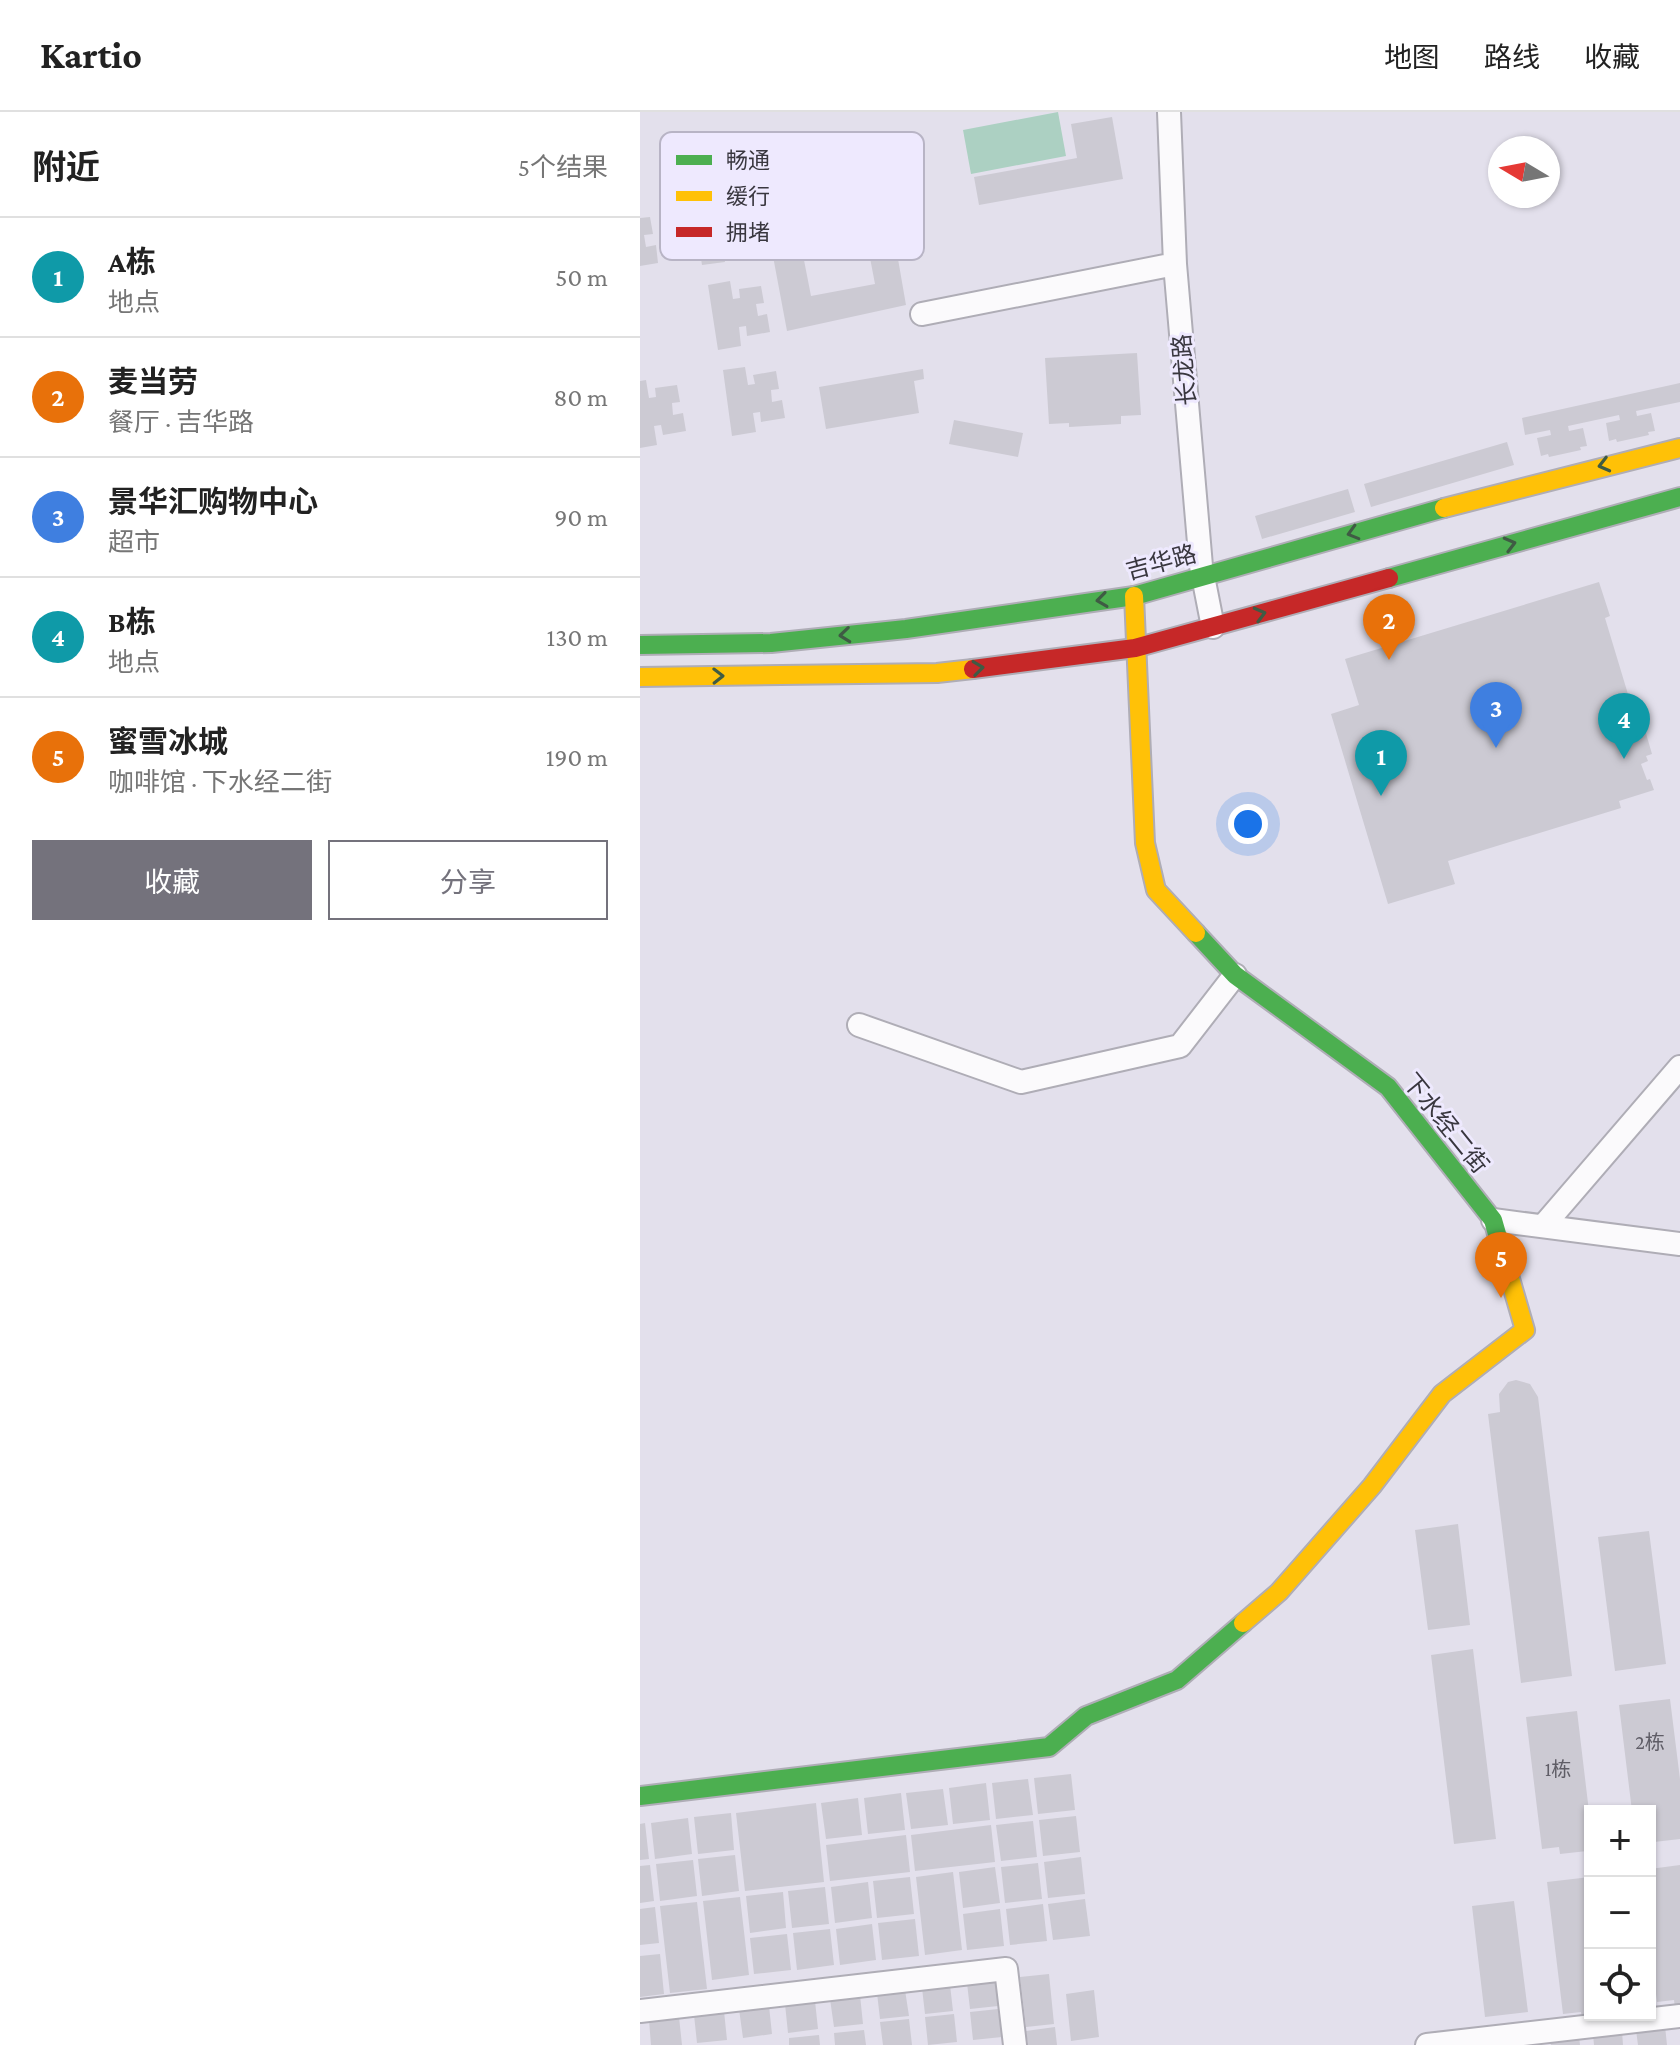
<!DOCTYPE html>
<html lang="zh">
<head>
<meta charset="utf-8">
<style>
	:root { --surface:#fff; --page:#f2f2f2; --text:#222; --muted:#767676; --line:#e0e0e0; --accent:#74727c }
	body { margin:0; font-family:"Crimson Pro","Noto Sans SC",serif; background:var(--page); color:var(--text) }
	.controls { position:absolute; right:24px; bottom:24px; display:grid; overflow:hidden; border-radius:0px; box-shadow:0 2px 6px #0004 }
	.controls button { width:72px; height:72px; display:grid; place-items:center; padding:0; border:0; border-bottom:2px solid var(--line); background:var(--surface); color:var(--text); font:40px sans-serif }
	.compass { position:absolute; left:848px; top:24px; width:72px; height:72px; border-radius:50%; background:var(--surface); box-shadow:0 2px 6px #0004; rotate:280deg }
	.you { position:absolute; left:608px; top:712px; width:28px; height:28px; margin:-20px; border:6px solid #fff; border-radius:50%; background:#1a73e8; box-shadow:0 0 0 12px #1a73e833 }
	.badge { display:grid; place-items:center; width:52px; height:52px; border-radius:50%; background:var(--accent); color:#fff; font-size:26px; font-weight:700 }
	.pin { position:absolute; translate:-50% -66px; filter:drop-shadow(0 2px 4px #0008) }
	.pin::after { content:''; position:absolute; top:42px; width:28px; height:24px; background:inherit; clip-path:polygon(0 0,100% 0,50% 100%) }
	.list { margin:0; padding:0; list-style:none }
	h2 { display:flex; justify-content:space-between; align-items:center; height:104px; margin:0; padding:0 32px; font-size:34px }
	h2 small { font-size:26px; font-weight:400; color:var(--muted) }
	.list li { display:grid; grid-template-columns:52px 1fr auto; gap:24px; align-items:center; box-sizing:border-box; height:120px; padding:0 32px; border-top:2px solid var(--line) }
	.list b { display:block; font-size:30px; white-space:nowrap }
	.list p { margin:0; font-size:26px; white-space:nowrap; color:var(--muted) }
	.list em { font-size:26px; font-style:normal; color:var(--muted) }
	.actions { display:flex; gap:16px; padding:24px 32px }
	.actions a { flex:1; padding:18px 0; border:2px solid var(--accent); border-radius:0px; text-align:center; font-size:28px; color:var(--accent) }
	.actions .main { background:var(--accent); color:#fff }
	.icon { flex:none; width:44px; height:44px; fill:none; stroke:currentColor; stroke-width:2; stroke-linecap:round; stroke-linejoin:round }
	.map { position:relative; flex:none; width:1040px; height:1933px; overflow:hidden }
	header { display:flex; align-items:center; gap:48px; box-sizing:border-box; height:112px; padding:0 40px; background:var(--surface); border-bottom:2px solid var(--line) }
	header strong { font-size:38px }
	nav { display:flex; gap:44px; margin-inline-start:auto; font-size:28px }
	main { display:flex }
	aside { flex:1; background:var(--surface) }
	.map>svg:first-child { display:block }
</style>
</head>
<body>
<header>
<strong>Kartio</strong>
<nav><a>地图</a><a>路线</a><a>收藏</a></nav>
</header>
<main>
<aside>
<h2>附近<small>5个结果</small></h2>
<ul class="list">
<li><span class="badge" style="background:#0f9aa8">1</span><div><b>A栋</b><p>地点</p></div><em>50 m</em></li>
<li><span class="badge" style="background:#e8710a">2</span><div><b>麦当劳</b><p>餐厅 · 吉华路</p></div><em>80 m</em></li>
<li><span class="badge" style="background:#3f7fe0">3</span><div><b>景华汇购物中心</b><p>超市</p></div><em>90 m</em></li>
<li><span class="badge" style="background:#0f9aa8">4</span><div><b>B栋</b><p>地点</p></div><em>130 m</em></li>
<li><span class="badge" style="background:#e8710a">5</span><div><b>蜜雪冰城</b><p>咖啡馆 · 下水经二街</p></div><em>190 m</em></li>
</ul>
<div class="actions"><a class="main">收藏</a><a>分享</a></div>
</aside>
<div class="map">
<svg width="1040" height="1933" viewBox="0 0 1040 1933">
	<rect width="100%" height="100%" fill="#e3e0ec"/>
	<!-- grass -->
	<path fill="#acd0c2" d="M418,0L426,44L331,62L323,18Z"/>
	<!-- building -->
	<path fill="#cccad3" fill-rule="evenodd" d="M472,5L483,67L339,93L334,65L437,46L431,12Z
		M74,84L77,102L84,101L82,92L105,89L108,106L100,107L101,119L111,118L114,135L91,139L89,130L82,131L85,150L62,153L52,88Z
		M250,101L266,193L147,219L129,123ZM227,130L235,172L171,184L163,143Z
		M10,105L13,122L4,123L6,135L16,133L18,151L0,154V106Z
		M90,169L93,187L100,186L99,177L121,174L124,191L116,192L118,204L127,202L130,220L107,224L106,214L99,215L101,234L78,238L68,173Z
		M497,241L501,303L481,304V312L429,315V311L409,312L405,246Z
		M105,255L108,273L115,272L113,263L136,259L139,277L131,278L132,290L142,288L145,306L121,310L120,300L113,301L116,320L92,324L83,258Z
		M283,257L284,267L274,269L279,301L186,317L179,275Z
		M6,268L9,286L16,285L15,276L37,273L40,290L32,291L33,303L43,301L46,319L23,323L21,313L14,314L17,333L0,336V269Z
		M1040,271V290L996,299L997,304L1011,301L1015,319L1008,320L1009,323L977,330L976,327L969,329L966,311L980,308L979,303L928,314L929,319L943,316L947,334L940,335L941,338L909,345L908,342L901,344L897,326L911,323L910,318L885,323L882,306Z
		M314,308L383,321L378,345L309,332Z
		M867,330L874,353L731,395L724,372Z
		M708,377L715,400L622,427L615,404Z
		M959,470L970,504L965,506L997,612L1003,611L1012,642L1006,644L1008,649L1001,652L1007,668L1010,667L1014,678L979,689L981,696L808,749L815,772L748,792L691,602L719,593L705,547Z
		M876,1268L890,1272L898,1285L932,1564L881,1571L848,1302L860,1300L859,1282L868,1270Z
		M818,1412L830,1513L788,1518L775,1418Z
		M1009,1419L1026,1552L975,1559L958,1425Z
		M833,1537L856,1727L814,1732L791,1543Z
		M1030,1587L1040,1667V1727L1014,1730L1013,1722L1010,1723V1699H992L979,1593Z
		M937,1599L950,1708V1731H946L947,1739L920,1742L919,1735L902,1737L886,1605Z
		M431,1662L435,1698L398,1702L394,1666Z
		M388,1667L393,1703L356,1707L352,1671Z
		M346,1671L350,1708L313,1712L309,1676Z
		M303,1677L308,1713L271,1717L266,1681Z
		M261,1681L265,1718L228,1722L224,1686Z
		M218,1686L222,1723L186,1727L181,1691Z
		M176,1691L184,1770L105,1779L96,1701Z
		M91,1701L94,1738L58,1742L54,1705Z
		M436,1704L440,1740L403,1744L399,1708Z
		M48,1706L52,1742L15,1747L11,1711Z
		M393,1709L397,1745L361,1749L356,1713Z
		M5,1711L9,1747L0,1748V1712Z
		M351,1713L355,1750L275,1759L271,1723Z
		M266,1723L270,1760L190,1769L186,1733Z
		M95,1743L99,1779L62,1784L58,1747Z
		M441,1745L445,1782L408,1786L404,1750Z
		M53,1748L57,1784L20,1789L16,1752Z
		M398,1751L402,1787L365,1791L361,1755Z
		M10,1753L14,1789L0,1791V1754Z
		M1040,1753V1895L1035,1896L1034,1888L1017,1890L1010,1834V1757Z
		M355,1755L360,1791L323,1796L319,1760Z
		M313,1760L322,1838L285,1843L276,1765Z
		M270,1765L274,1802L237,1806L233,1769Z
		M950,1765V1903H962L942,1908L941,1900L923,1902L907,1770Z
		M228,1770L232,1806L195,1811L191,1775Z
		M185,1775L189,1812L152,1816L148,1779Z
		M143,1780L146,1816L110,1821L106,1784Z
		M100,1785L109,1863L72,1868L63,1789Z
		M445,1787L450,1824L413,1828L408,1792Z
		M874,1789L888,1900L845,1905L832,1794Z
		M57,1790L67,1877L30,1881L20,1794Z
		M403,1792L407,1829L370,1833L366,1797Z
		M15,1795L19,1831L0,1833V1797Z
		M360,1797L364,1834L327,1838L323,1802Z
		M275,1807L279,1844L242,1848L238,1811Z
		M232,1812L236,1848L200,1853L196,1817Z
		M190,1817L194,1853L157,1858L153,1821Z
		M147,1822L151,1858L114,1862L110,1826Z
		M20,1842L24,1882L0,1885V1844Z
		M409,1862L414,1912L386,1915L380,1865Z
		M355,1868L358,1894L330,1897L327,1871Z
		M310,1873L313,1899L285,1902L282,1876Z
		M265,1878L269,1904L240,1907L237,1881Z
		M454,1878L459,1925L431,1929L426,1882Z
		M220,1883L223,1912L194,1915L190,1887Z
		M175,1889L178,1917L148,1921L145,1892Z
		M129,1894L132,1922L103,1926L99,1897Z
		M358,1897L362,1925L333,1928L330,1900Z
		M84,1899L87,1928L57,1931L54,1903Z
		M314,1902L317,1930L288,1933L285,1905Z
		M39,1905L42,1933H11L9,1908Z
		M269,1907L272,1933H243L240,1910Z
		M1025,1914L1027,1933H998L996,1918Z
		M415,1915L417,1933H388L386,1919Z
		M224,1918L226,1933H195L194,1921Z
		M982,1919L983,1933H954L953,1923Z
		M179,1923L180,1933H149V1926Z
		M939,1924L940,1933H911L910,1928Z"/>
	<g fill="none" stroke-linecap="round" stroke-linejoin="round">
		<!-- street casing -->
		<g stroke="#afadb6" stroke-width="26">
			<path id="street" d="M529,0L535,152L561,454L573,515
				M282,202L535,152
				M219,913L381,970L540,934L595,863
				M853,1108L1040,1132
				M904,1113L1040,955
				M0,1899L366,1857L375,1933
				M787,1933L1040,1904"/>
		</g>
		<!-- fast casing -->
		<g stroke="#afadb6" stroke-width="22">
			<path id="fast" d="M749,466L1040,385
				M0,533L131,531L266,517L494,484L804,396
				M556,821L595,863L748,975L853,1108L864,1146
				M0,1684L409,1635L446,1604L537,1568L603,1511"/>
		</g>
		<!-- slow casing -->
		<g stroke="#afadb6" stroke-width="22">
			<path id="slow" d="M804,396L1040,336
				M494,484L505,731L516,778L556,821
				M0,565L297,561L333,557
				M603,1511L639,1480L732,1374L802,1282L885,1218L864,1146"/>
		</g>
		<!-- jam casing -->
		<g stroke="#afadb6" stroke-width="22">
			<path id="jam" d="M333,557L495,536L749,466"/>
		</g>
		<!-- street -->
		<use href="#street" stroke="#fbfafc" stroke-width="22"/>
		<!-- fast -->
		<use href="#fast" stroke="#4caf50" stroke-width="18"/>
		<!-- slow -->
		<use href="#slow" stroke="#ffc107" stroke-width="18"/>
		<!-- jam -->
		<use href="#jam" stroke="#c62828" stroke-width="18"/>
	</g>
	<!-- one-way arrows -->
	<defs><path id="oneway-chevron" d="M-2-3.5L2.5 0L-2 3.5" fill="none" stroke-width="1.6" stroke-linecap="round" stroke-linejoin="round" transform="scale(2)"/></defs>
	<g stroke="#3f5b44">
		<use href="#oneway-chevron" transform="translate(964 353) rotate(166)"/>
		<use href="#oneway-chevron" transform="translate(713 421) rotate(164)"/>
		<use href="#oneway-chevron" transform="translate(870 432) rotate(-15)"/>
		<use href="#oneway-chevron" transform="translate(462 488) rotate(172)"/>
		<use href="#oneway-chevron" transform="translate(620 502) rotate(-15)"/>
		<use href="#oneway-chevron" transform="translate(205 523) rotate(174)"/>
		<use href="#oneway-chevron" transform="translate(338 556) rotate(-7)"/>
		<use href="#oneway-chevron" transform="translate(78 564) rotate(-1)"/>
	</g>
	<g text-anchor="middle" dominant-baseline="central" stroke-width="6" stroke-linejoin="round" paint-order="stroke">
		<!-- number labels -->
		<g font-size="20" fill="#5f5d66">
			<text x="1010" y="1630">2栋</text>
			<text x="918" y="1657">1栋</text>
		</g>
		<!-- street labels -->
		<g font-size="24" fill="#39373f" stroke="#eee9fe">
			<text transform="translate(544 258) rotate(-95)">长龙路</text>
			<text transform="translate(521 450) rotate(-15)">吉华路</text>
			<text transform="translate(806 1011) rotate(51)">下水经二街</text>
		</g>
	</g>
	<!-- legend -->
	<rect x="20" y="20" width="264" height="128" rx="12" fill="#eee9fe" stroke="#b8b4c5" stroke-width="2"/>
	<rect x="36" y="43" width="36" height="10" fill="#4caf50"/>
	<rect x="36" y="79" width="36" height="10" fill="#ffc107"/>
	<rect x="36" y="115" width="36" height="10" fill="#c62828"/>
	<g font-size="22" fill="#39373f">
		<text x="86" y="56">畅通</text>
		<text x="86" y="92">缓行</text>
		<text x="86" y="128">拥堵</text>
	</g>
</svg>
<div class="controls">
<button>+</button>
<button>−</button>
<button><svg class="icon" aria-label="locate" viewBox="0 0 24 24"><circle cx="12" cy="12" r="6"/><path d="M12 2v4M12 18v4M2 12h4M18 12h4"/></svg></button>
</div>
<svg class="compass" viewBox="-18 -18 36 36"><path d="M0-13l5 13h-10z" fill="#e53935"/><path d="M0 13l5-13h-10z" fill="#767676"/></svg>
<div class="you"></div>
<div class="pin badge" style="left:741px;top:684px;background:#0f9aa8">1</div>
<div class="pin badge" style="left:749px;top:548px;background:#e8710a">2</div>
<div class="pin badge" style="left:856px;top:636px;background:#3f7fe0">3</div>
<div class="pin badge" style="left:984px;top:647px;background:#0f9aa8">4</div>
<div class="pin badge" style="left:861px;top:1186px;background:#e8710a">5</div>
</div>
</main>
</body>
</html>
